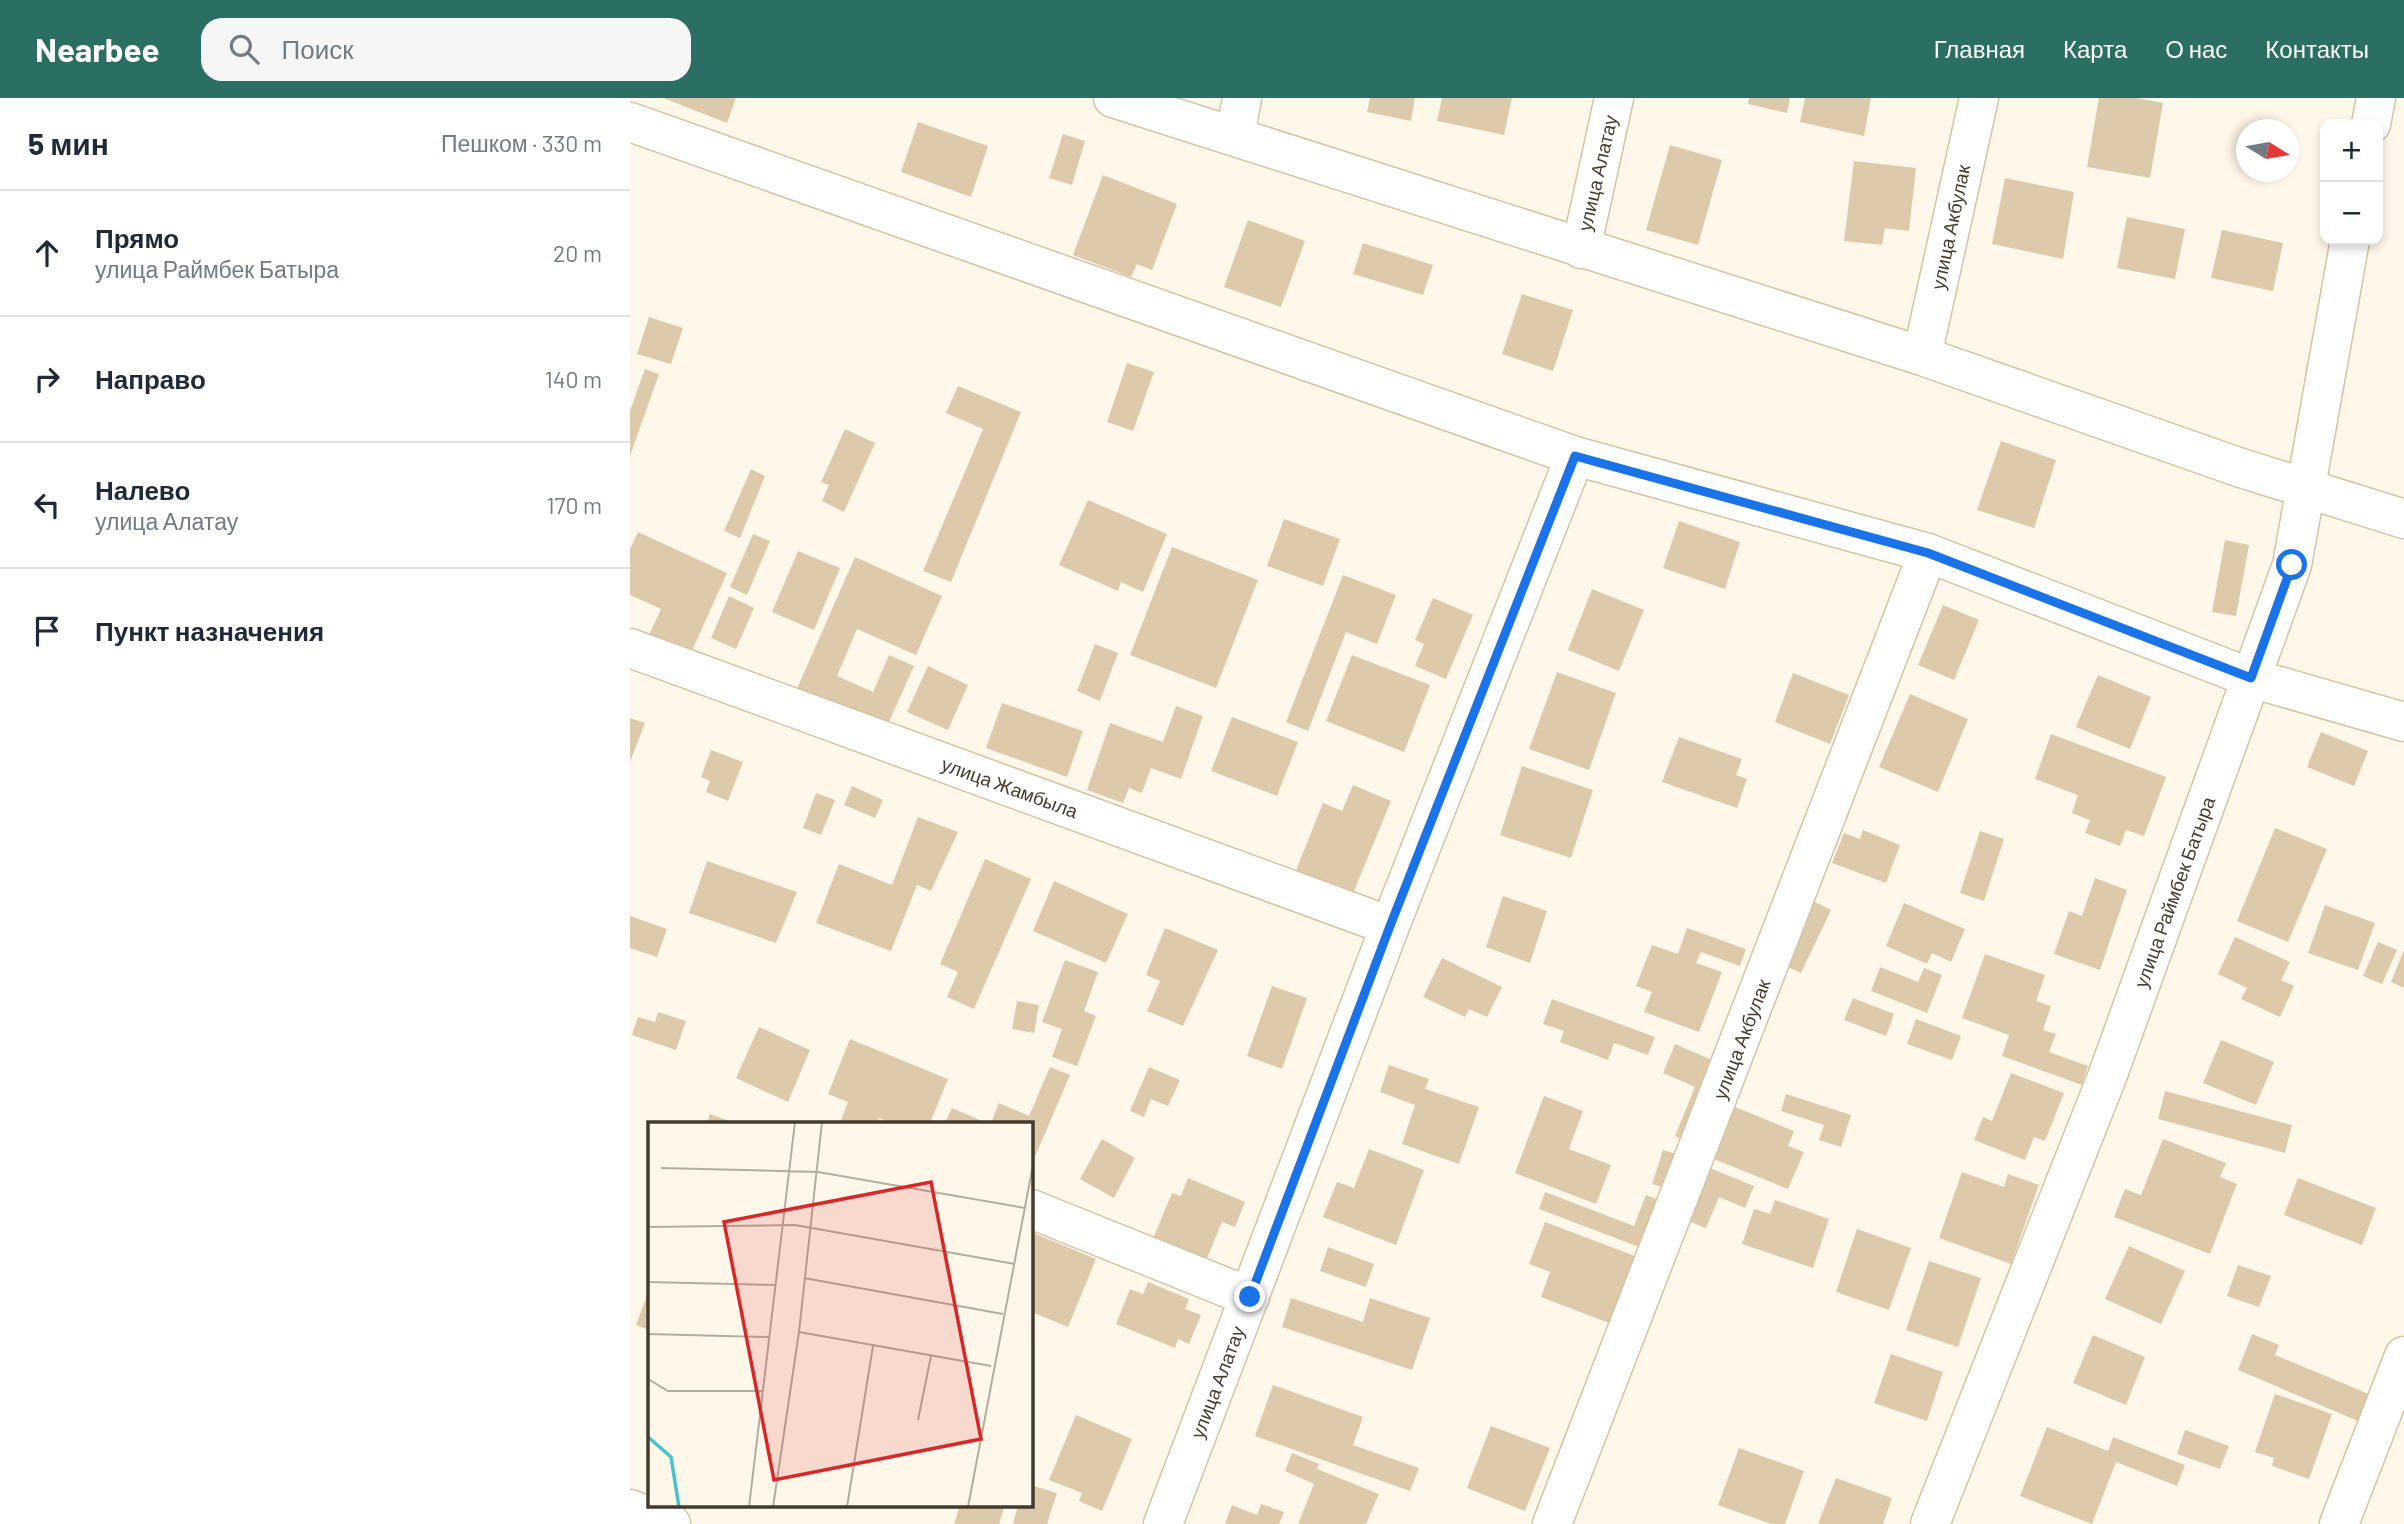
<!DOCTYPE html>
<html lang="ru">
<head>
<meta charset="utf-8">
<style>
	:root { --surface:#fff; --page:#f6f6f7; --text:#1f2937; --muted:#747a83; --line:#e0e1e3; --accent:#2a6f62 }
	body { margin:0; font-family:Barlow,sans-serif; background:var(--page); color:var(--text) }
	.controls { position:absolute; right:21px; top:21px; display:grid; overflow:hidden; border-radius:14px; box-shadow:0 4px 10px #0003 }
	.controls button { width:63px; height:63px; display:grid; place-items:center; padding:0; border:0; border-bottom:2px solid var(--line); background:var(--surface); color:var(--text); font:35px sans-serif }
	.compass { position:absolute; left:1606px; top:21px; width:63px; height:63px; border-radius:50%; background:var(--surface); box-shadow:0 4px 10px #0003; rotate:101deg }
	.stop { position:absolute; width:21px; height:21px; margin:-16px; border:5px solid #1a73e8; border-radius:50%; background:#fff }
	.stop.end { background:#1a73e8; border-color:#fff; box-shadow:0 2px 7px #0008 }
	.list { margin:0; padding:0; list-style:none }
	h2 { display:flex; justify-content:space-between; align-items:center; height:91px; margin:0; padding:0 28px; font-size:30px }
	h2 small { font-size:23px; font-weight:400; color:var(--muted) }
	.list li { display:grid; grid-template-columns:46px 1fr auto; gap:21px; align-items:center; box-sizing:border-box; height:126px; padding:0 28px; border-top:2px solid var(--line) }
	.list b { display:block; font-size:26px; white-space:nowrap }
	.list p { margin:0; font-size:23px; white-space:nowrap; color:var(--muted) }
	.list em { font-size:23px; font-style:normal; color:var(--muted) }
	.icon { flex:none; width:38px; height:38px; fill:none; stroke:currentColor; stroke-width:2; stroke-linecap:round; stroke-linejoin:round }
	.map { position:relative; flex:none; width:1774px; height:1426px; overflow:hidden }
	header { display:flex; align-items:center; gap:42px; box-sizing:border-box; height:98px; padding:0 35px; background:var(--accent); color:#fff }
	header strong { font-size:33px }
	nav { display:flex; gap:38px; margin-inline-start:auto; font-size:24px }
	.search { width:490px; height:63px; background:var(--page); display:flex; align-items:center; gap:18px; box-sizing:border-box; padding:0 24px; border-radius:21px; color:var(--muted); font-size:26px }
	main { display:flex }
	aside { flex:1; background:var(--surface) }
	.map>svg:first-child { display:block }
</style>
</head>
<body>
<header>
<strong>Nearbee</strong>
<div class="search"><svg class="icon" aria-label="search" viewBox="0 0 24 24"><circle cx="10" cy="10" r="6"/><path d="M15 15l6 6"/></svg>Поиск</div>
<nav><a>Главная</a><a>Карта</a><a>О нас</a><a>Контакты</a></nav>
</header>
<main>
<aside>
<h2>5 мин<small>Пешком · 330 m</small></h2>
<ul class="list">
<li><svg class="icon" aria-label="ahead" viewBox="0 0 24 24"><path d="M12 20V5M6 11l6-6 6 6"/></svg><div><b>Прямо</b><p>улица Раймбек Батыра</p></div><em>20 m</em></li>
<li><svg class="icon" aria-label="right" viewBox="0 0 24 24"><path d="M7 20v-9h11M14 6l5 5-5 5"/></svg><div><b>Направо</b></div><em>140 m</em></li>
<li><svg class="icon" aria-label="left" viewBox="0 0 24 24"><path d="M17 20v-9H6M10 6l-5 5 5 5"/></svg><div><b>Налево</b><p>улица Алатау</p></div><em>170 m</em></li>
<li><svg class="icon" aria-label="arrive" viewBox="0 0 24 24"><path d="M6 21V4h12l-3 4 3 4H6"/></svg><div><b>Пункт назначения</b></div></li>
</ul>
</aside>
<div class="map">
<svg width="1774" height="1426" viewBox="0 0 1774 1426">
	<rect width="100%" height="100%" fill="#fff8ea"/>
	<!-- building -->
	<path fill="#dccaaa" d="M33,0H106L97,25Z
		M740,0H785L781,23L737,14Z
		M812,0H882L874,37L807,23Z
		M1119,0H1160L1157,15L1118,6Z
		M1175,0H1241L1234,38L1170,24Z
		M1469,0H1507L1533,5L1520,80L1457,69Z
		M288,24L358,48L341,99L271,74Z
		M433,36L455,43L442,87L419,80Z
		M1040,47L1092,62L1068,147L1016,132Z
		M1224,63L1286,70L1279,133L1255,130L1252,147L1214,143Z
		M473,77L547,106L522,172L507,166L501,179L443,157Z
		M1375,80L1444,94L1433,161L1362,146Z
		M1497,119L1555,131L1545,181L1487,170Z
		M618,122L675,143L651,209L594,189Z
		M1592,132L1653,145L1643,193L1581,180Z
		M733,145L803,167L793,197L723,176Z
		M892,196L943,212L923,273L872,256Z
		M19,219L53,230L41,266L7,256Z
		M497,265L524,274L503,333L477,324Z
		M15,271L29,276L0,358V313Z
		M328,288L391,314L321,484L293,473L353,331L316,315Z
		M215,331L245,345L214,414L192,403L199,387L191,384Z
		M1371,343L1426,362L1404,430L1347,412Z
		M121,371L135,378L110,440L94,433Z
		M458,402L537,436L513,494L491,484L488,493L429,467Z
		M654,421L710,441L693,488L637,468Z
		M1049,423L1110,444L1095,491L1033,470Z
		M8,434L97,475L61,555L19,537L31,511L0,497V451Z
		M123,436L140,443L117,497L100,489Z
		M1595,442L1619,447L1606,518L1582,514Z
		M542,449L628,482L586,590L500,557Z
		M168,453L210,470L184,532L142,514Z
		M225,459L312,498L286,557L227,531L207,578L243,594L259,557L284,568L254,635L165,595Z
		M713,477L766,497L747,546L716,534L678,633L656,624Z
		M962,491L1014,512L989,573L938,552Z
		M99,498L124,510L106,551L81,540Z
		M803,500L843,517L816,581L785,568L794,546L785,542Z
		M1313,507L1349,522L1324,582L1288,567Z
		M465,546L488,555L470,603L447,593Z
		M722,557L800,587L774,654L696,623Z
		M298,568L338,587L318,632L277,614Z
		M927,574L986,595L959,672L899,651Z
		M1163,575L1219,597L1200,646L1145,624Z
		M1468,577L1521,599L1500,651L1446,629Z
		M1280,596L1338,621L1308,694L1249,669Z
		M372,605L453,633L437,679L356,650Z
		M546,608L573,618L551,681L521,670L512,695L499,690L493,705L457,692L480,625L533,644Z
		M602,619L668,644L647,698L581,673Z
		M0,620L15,625L0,664Z
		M1691,634L1738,653L1724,688L1677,669Z
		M1421,636L1536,679L1514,738L1496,732L1490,748L1455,735L1460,722L1442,715L1448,697L1405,681Z
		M1049,639L1112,661L1106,677L1117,681L1107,710L1032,684Z
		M81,652L113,664L98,703L76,694L80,683L71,679Z
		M892,668L963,692L941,760L870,737Z
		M723,687L761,703L720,803L663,780L693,705L712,713Z
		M222,688L253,702L245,720L214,707Z
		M186,695L205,702L191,737L173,730Z
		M288,719L328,734L301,793L287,787L261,853L186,825L209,766L262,787Z
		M1645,730L1697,751L1658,844L1607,823Z
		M1233,732L1270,747L1256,785L1202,765L1214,735L1230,741Z
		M1350,733L1374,741L1354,803L1330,795Z
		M355,761L401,781L344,911L317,899L328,874L310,866Z
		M77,763L167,794L146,845L59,815Z
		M1465,780L1497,792L1470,872L1424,856L1439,813L1452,818Z
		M424,783L498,816L476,865L403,833Z
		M873,798L917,813L900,865L856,849Z
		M1181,802L1201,812L1171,875L1151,866Z
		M1274,805L1335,831L1321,864L1302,855L1297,866L1256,848Z
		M1695,807L1745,825L1728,872L1678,855Z
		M0,818L37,831L27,859L0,850Z
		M535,830L588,852L553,928L517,913L530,883L516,877Z
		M1057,830L1116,851L1110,868L1071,854L1066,865L1092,874L1069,934L1014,914L1022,894L1006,888L1022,847L1048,856Z
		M1605,839L1660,864L1651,882L1664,888L1650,919L1611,901L1617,890L1588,876Z
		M1748,844L1767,852L1752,886L1733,878Z
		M1774,852V890L1761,884Z
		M1355,856L1415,877L1406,903L1421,908L1413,932L1426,936L1419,954L1458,968L1452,987L1372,958L1379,937L1332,920Z
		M812,860L872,889L857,919L839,911L835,919L793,899Z
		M435,862L468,874L454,913L466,918L447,968L422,959L432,931L412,924Z
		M1250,869L1288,884L1294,870L1312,877L1297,915L1241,893Z
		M642,888L677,900L652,971L617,958Z
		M1223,900L1264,916L1256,938L1214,922Z
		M922,901L1025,939L1018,957L984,945L978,962L930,944L934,933L913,926Z
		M387,903L409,907L404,935L382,931Z
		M28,914L56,923L46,952L2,937L8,919L25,924Z
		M1286,921L1331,938L1322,962L1277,946Z
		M129,929L180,952L158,1004L106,980Z
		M220,941L318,981L300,1025H261L249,1020L247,1025H218L211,1022L218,1004L198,996Z
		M1591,942L1644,964L1626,1007L1573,985Z
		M1045,946L1091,966L1058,1044L1045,1038L1065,989L1033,975Z
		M759,967L799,981L795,991L849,1009L829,1066L772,1046L785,1007L750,994Z
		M420,969L440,977L401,1068V1025H361L369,1005L399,1018Z
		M519,969L550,982L538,1008L521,1001L514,1019L500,1013Z
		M1381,975L1434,995L1415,1043L1404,1039L1395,1062L1344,1042L1353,1019L1362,1023Z
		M1535,993L1662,1027L1655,1055L1528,1021Z
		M1156,996L1221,1017L1211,1049L1189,1042L1194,1027L1151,1013Z
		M914,998L953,1013L939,1051L981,1067L966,1106L885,1075Z
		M1105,1009L1164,1033L1158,1048L1174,1054L1158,1091L1084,1061Z
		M322,1010L357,1025H315Z
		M80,1016L105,1025H77Z
		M472,1041L505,1060L484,1100L450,1081Z
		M1533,1041L1596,1065L1590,1079L1607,1086L1580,1156L1484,1119L1495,1091L1511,1097Z
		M739,1051L794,1072L766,1147L693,1119L707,1084L724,1090Z
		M1033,1052L1050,1057L1039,1091L1022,1086Z
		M1075,1068L1124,1088L1115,1110L1089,1099L1076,1130L1053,1121Z
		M1332,1074L1374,1089L1378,1076L1409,1087L1381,1166L1309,1140Z
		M558,1080L615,1104L605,1129L592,1124L575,1165L522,1143L542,1095L551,1098Z
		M1668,1080L1746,1110L1732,1147L1654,1117Z
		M915,1094L1004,1128L1016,1097L1035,1104L1017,1152L909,1111Z
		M1145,1102L1199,1121L1183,1170L1112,1146L1124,1111L1140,1116Z
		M915,1124L1005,1158L979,1225L911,1199L920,1174L899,1166Z
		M1227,1131L1281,1150L1259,1212L1206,1194Z
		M401,1134L466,1161L438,1229L404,1215L401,1224Z
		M1499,1148L1555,1173L1531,1226L1475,1201Z
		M698,1149L744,1166L736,1189L690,1173Z
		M1299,1163L1351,1180L1328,1249L1276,1232Z
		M1608,1167L1641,1178L1629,1209L1597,1198Z
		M518,1184L559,1201L555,1211L571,1217L559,1246L548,1241L545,1250L486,1226L500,1191L513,1196Z
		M19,1192V1232L6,1227Z
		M661,1200L733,1224L740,1200L800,1220L782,1272L652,1229Z
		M1622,1236L1649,1247L1645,1257L1746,1299L1735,1326L1608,1272Z
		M1463,1237L1515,1259L1496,1307L1443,1285Z
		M1261,1256L1313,1274L1297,1323L1244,1305Z
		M643,1287L733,1319L723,1347L789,1370L780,1393L625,1338Z
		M1645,1296L1702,1316L1679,1381L1642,1368L1644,1360L1625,1354Z
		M446,1317L502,1341L472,1413L449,1403L452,1395L419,1382Z
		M861,1328L920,1350L895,1413L837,1390Z
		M1417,1329L1478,1353L1483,1339L1555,1367L1547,1388L1486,1364L1462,1426L1390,1398Z
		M1555,1332L1599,1348L1590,1371L1547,1356Z
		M1109,1350L1174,1373L1155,1426H1141L1088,1407Z
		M662,1355L689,1366L687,1371L749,1396L736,1426H668L684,1386L655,1373Z
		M1206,1380L1262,1400L1253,1426H1188Z
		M401,1387L427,1395L417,1426H383L388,1407H401Z
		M631,1406L654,1414L649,1426H595L602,1407L627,1417Z
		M330,1407H375L369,1426H324Z"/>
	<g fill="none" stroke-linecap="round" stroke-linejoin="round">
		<!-- minor casing -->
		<g stroke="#d5c3a3" stroke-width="41">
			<path id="minor" d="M483,0L1292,258L1608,369L1774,421
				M0,24L945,358L1298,455L1621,580L1774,624
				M1741,26L1746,0
				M605,39L612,0
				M951,151L984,0
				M1292,258L1349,0
				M0,550L760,828
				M401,1111L620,1199
				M0,1411L41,1426
				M533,1426L760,828L945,358
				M922,1426L1298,455
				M1300,1426L1477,979L1662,467L1720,142
				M1709,1426L1774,1258"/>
		</g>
		<!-- minor -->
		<use href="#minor" stroke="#fff" stroke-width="38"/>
	</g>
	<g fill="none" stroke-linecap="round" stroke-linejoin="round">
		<!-- route -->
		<path stroke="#1a73e8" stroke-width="9" d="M620,1199L760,828L945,358L1298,455L1621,580L1662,467"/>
	</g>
	<g text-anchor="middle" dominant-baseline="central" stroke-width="6" stroke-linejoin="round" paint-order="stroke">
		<!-- street labels -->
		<g font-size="19" fill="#433c2e" stroke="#fff">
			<text transform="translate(967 75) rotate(-77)">улица Алатау</text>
			<text transform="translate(1320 129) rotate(-78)">улица Акбулак</text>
			<text transform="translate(380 689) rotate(20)">улица Жамбыла</text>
			<text transform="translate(1544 794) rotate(-70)">улица Раймбек Батыра</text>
			<text transform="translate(1111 941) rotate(-69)">улица Акбулак</text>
			<text transform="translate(587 1284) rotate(-69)">улица Алатау</text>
		</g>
	</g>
	<!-- overview -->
	<g transform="translate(18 1024)">
		<rect width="385" height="385" fill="#fff8ea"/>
		<path fill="none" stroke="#47c3cc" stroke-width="3.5" d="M0,315L23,335L31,385"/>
		<path fill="none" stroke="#b4ad9f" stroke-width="2" d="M13,46L170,50L377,86M0,105L147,103L367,142M156,156L355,192M0,160L127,163M151,210L343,244M0,212L121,215M0,257L20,269H115M270,298L283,234M101,385L147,0M125,385L151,210L174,0M199,385L225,224M320,385L385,43"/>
		<path fill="#d62828" fill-opacity="0.15" stroke="#d62828" stroke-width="3.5" d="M283,60L333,317L126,358L76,100Z"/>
		<rect width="385" height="385" fill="none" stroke="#433c2e" stroke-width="3.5"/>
	</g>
</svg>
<div class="controls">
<button>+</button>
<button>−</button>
</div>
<svg class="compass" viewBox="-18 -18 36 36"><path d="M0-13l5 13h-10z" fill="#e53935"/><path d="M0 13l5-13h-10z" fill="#747a83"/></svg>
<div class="stop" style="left:1662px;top:467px"></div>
<div class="stop end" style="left:620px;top:1199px"></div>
</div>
</main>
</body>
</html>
